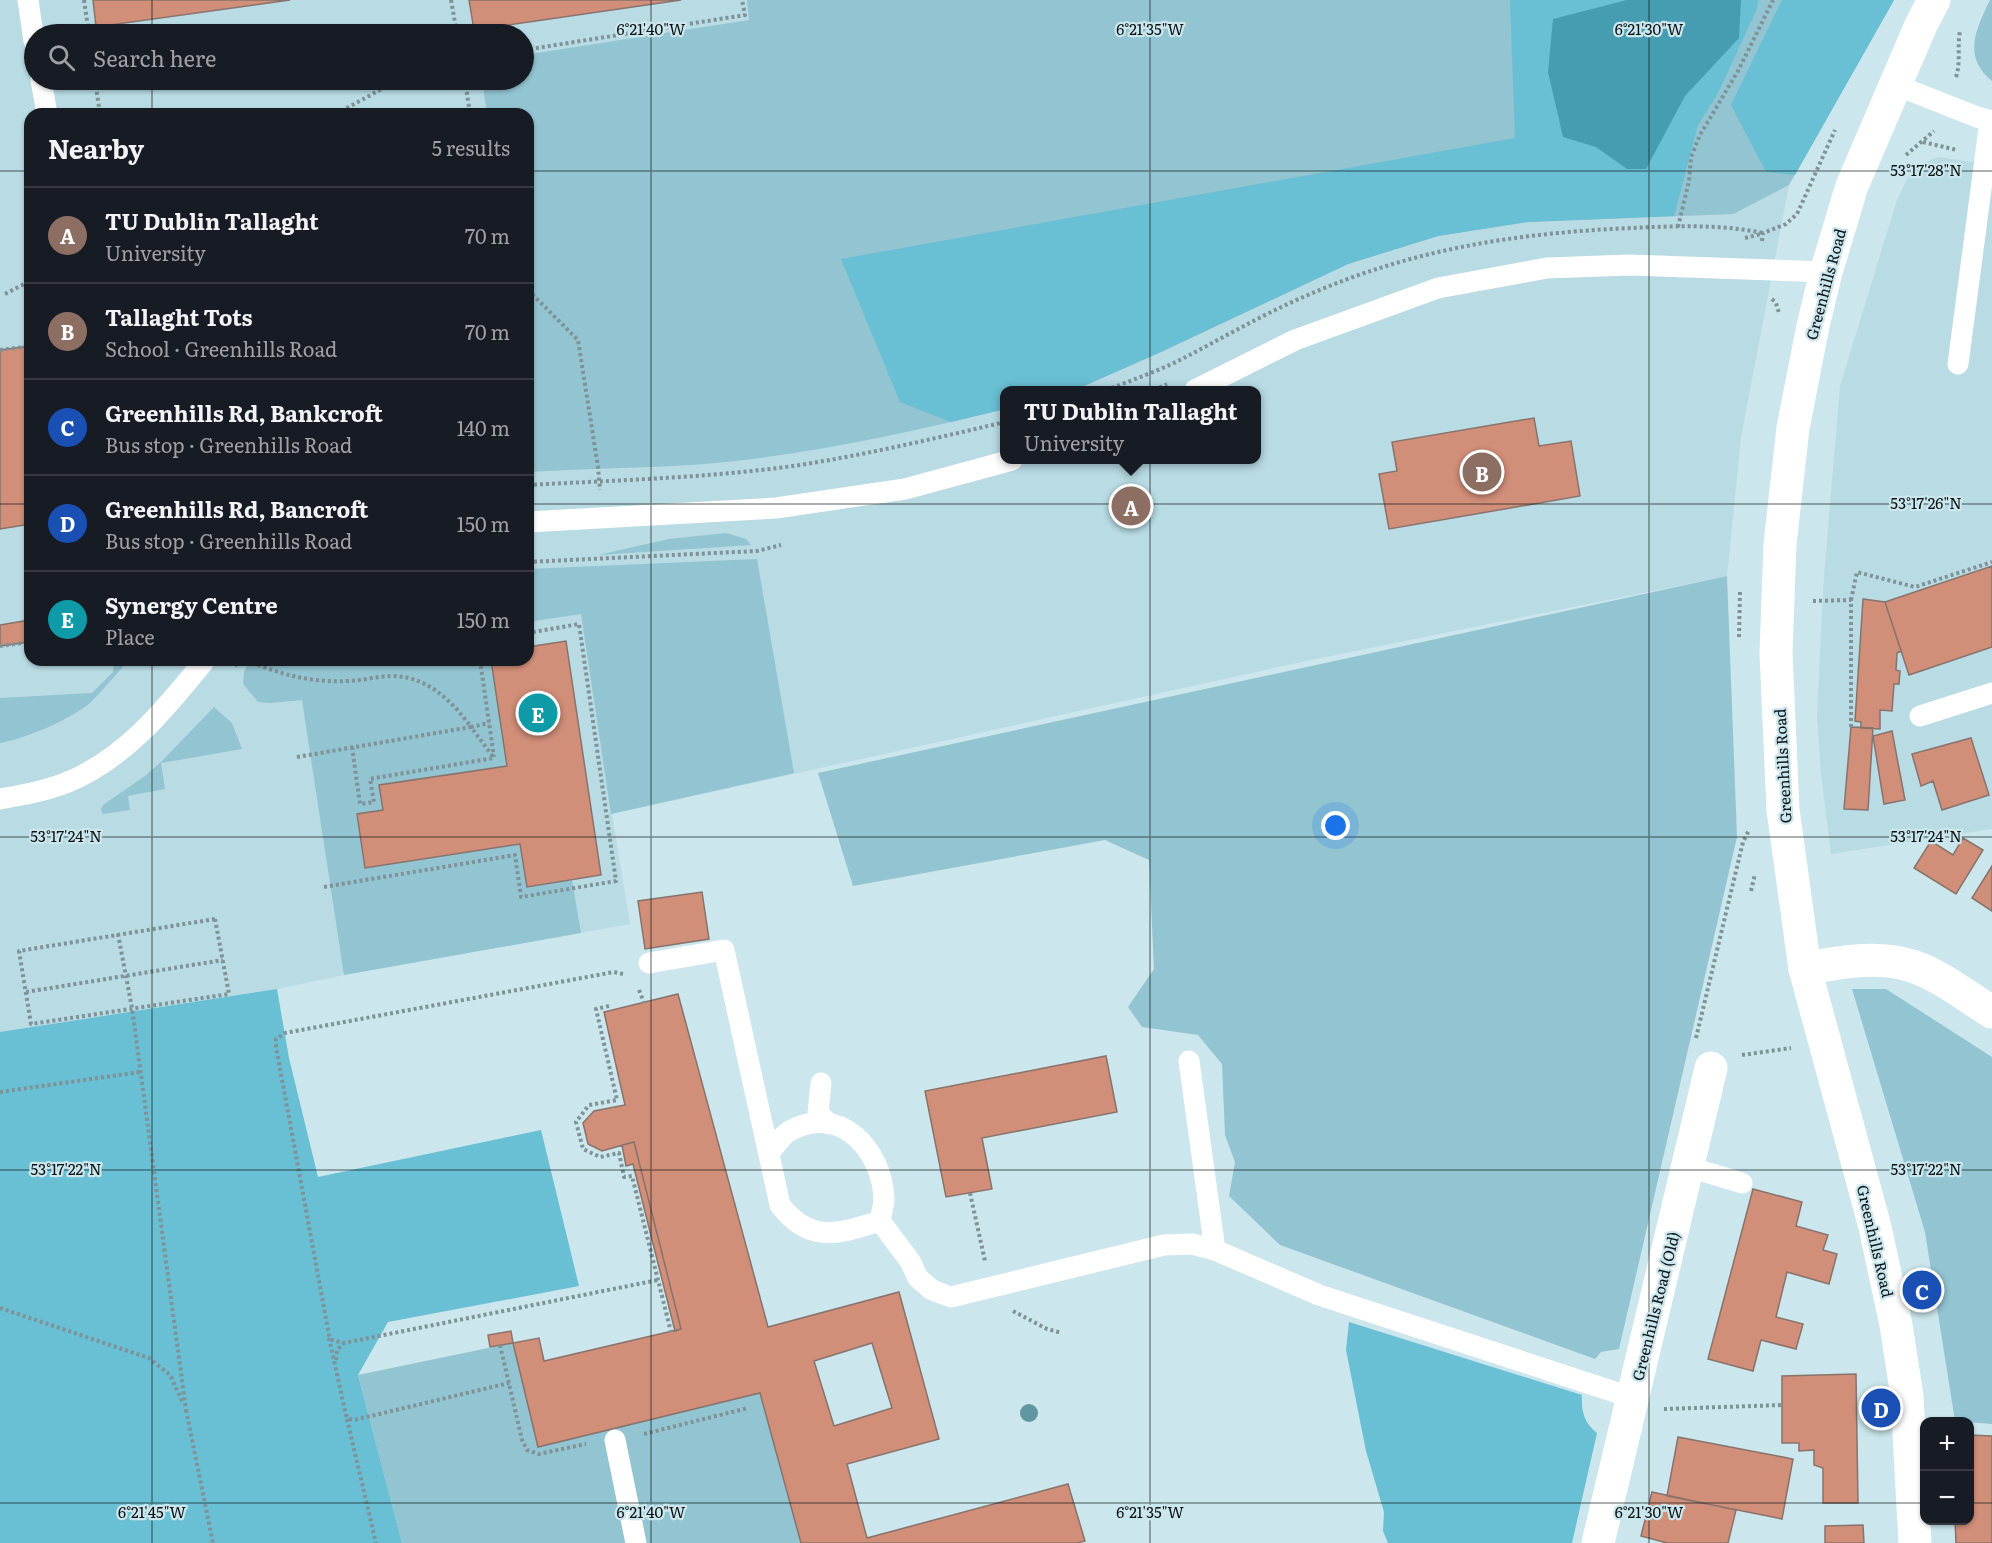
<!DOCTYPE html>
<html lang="en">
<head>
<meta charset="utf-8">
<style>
	:root { --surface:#171b24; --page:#20242c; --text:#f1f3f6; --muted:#9ea1a6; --line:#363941; --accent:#d93025 }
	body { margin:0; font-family:Literata,serif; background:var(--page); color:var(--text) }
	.controls { position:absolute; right:18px; bottom:18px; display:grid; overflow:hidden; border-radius:12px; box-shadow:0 2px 4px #0004 }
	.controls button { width:54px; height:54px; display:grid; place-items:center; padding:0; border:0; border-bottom:2px solid var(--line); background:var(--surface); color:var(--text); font:30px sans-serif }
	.you { position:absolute; left:1336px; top:826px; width:21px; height:21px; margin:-15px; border:4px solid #fff; border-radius:50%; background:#1a73e8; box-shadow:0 0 0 9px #1a73e833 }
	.badge { display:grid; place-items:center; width:39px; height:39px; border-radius:50%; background:var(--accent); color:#fff; font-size:20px; font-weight:700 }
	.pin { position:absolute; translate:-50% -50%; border:3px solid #fff; box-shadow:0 2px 6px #0006 }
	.popup { position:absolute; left:1000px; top:386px; width:261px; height:78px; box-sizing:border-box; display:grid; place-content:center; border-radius:12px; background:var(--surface); filter:drop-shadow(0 2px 4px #0005); font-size:20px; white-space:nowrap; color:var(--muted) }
	.popup b { font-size:22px; color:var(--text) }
	.popup::after { content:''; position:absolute; left:50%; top:100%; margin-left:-12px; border:12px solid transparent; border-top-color:var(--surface) }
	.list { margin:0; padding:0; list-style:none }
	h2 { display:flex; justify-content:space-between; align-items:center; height:78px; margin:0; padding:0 24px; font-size:26px }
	h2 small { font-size:20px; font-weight:400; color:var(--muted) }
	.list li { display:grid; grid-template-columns:39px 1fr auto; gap:18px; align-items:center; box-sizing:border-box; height:96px; padding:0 24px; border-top:2px solid var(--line) }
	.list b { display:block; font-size:22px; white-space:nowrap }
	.list p { margin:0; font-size:20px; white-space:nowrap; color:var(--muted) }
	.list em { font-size:20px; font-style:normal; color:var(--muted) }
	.icon { flex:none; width:33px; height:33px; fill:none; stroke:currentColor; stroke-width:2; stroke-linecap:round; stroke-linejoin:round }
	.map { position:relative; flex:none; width:1992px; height:1543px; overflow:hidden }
	.search { position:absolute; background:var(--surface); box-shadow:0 2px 4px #0004; left:24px; top:24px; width:510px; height:66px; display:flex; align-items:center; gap:15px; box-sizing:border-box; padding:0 21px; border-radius:33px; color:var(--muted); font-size:22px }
	.panel { position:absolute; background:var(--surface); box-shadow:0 2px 4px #0004; left:24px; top:108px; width:510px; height:558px; border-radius:18px }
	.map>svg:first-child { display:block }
</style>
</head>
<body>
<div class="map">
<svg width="1992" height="1543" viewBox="0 0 1992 1543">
	<rect width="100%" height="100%" fill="#cbe6ec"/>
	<!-- built -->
	<path fill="#b8dbe4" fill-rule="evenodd" d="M0,0H1894L1789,185L1741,437L1727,576L1301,662L612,814L630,924L344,975L277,989L0,1032ZM34,34H524V80H34ZM30,114H528V660H30ZM1005,390H1257V460H1005Z
		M1938,157L1992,165V829L1831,854L1821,774L1817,715L1824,576L1840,386L1897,200L1909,175L1917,166Z"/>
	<!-- green -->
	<path fill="#92c4d1" d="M747,0H1894L1789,185L1733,214L1528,222L1438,236L1348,264L1161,352L1077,389L1072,390H1005V409C924,429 842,447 760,458C683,469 605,467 528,472V114H487L482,80H524V55L749,20Z
		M1990,0H1992V81C1962,57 1976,29 1990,0Z
		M726,533L746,539L751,545L598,555L669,539Z
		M757,559L794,773L611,814L581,614L528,622V569Z
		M1727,576L1737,837L1619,1349L1601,1352L1595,1359L1280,1245L1229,1196L1235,1162L1225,1135L1222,1064L1198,1035L1142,1027L1128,1007L1154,969L1149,860L1105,840L853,886L818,773Z
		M114,660H129C116,674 104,689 91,702C72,719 24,739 0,743V698L92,693L113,672Z
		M250,660H491L507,766L380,785L383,810L366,868L520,844L527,887L572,880L581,933L344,975L302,700L270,703L258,702L243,684L244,672Z
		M214,707L232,723L242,749L161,763L165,789L128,796L130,810L103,814L101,810L103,805L145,776L162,761Z
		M1886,989L1992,1057V1424L1955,1421L1925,1232L1852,989Z
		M513,1343L538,1447L760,1393L801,1543H402L358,1375Z"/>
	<!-- forest -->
	<path fill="#69bfd3" d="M1510,0H1758L1757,9L1717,95L1698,125L1674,216L1528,222L1438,236L1348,264L1161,352L1077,389L1072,390H1005V409L951,422L900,402L841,259L1515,138Z
		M1782,0H1894L1795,175L1766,172L1731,105Z
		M277,989L289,1058L318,1177L541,1130L579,1286L388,1322L358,1375L402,1543H0V1032Z
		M1349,1322L1582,1395C1581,1411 1584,1423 1597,1433L1572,1543H1388L1383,1531L1384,1512L1366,1451L1346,1350Z"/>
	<!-- water -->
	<path fill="#469db2" d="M1627,0H1741L1739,38L1685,96L1646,169H1627L1596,147L1563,137L1548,72L1553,19Z"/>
	<!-- building -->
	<path fill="#d18e79" stroke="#88736c" stroke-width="1.5" fill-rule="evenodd" d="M93,0H290L96,27Z
		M469,0H681L474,30Z
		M30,346V524L0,529V350Z
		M1534,418L1539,446L1571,441L1580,496L1389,529L1379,474L1397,471L1392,442Z
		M1992,566V647L1909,675L1885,602Z
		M1863,599L1885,602L1901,651L1897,653L1896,670L1900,671L1899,684H1894L1892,711L1880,710V729L1861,728V722L1855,721Z
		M30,620V642L0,646V625Z
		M566,641L601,875L527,887L520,844L365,868L357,814L383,810L379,785L507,766L491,660H528V647Z
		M1851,727L1873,728L1868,810L1844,809Z
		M1892,731L1905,800L1884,804L1873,736Z
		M1971,738L1989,795L1942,810L1933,781L1921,786L1912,754Z
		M1963,838L1983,850L1956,894L1914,868L1931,841L1953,855Z
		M1992,866V911L1972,898Z
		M702,892L709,939L645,949L638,901Z
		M678,994L768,1327L899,1292L939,1439L847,1464L867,1538L1068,1484L1085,1541L1077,1543H801L760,1393L538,1447L513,1343L539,1338L544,1361L681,1329L634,1142L602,1151L588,1144L583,1123L594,1111L625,1105L604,1012ZM872,1343L892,1408L834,1426L814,1361Z
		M1106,1056L1117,1112L982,1138L992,1189L946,1197L925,1091Z
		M634,1142L681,1329L675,1331L633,1164L626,1166L622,1145Z
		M1753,1189L1802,1202L1796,1226L1828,1235L1823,1250L1837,1254L1829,1284L1787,1272L1776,1317L1803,1324L1796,1349L1761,1340L1753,1371L1708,1359Z
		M511,1331L513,1343L490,1347L488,1335Z
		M1856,1374L1858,1503H1823V1468L1814,1465V1450L1799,1451V1443H1782V1376Z
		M1970,1435L1992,1436V1543H1956L1955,1520H1970Z
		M1678,1437L1793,1459L1782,1519L1667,1496Z
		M1652,1492L1736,1510L1728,1543H1667L1641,1536Z
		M1863,1525L1864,1543H1825V1526Z"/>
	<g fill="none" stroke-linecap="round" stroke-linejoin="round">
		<!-- path -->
		<path stroke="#7e9297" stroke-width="4" stroke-dasharray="3 3" stroke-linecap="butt" d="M84,0L89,34
			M451,0L457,34
			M524,50L745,15L742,0
			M1956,77C1961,62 1957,46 1960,31
			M95,80L100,114
			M465,80L470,114
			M336,114L398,80
			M1923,142L1957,150
			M1906,155L1934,131
			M1678,227L1689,181L1691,157L1700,135L1738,71L1773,0
			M1745,238L1761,234
			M1762,241L1763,233L1786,224L1797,214L1835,130
			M528,290L578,340L598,467L600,490
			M5,294L30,281
			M1772,299L1776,303L1779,313
			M0,350L30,346
			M1106,390C1130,381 1155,372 1178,361C1221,339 1263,314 1308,295C1413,249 1517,233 1631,228C1675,226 1720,224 1763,233
			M1154,390L1167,384
			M528,485C619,480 710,478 800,465C869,454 937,438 1005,422
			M528,562L757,551L781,545
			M1851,600L1857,572L1915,587L1992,562
			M1813,601L1851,600V727
			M1739,637L1740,590
			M0,646L30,642
			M247,660C277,674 313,683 346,681C362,681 377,676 392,676C427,676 452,701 471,727L489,723
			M480,660L494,757
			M235,666L240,660
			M352,747L360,804L374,802L370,779L494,758
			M297,757L471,727L494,758
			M324,887L515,855L521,897L616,881L579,624L528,633
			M1751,891L1755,874
			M215,919L229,994L31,1024L19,951Z
			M118,934L132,1008L186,1410
			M623,974L614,972L285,1033L276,1039V1047L329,1335L332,1340L344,1343L658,1280
			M639,990L644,1003
			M26,992L223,960
			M609,1006L596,1009L617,1100L589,1105L576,1122L583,1149L600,1157L619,1153L624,1177L632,1176L671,1332
			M1696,1038L1743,842L1749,830
			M1742,1055L1791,1048
			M0,1092L140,1072
			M970,1193L985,1261
			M0,1308L149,1358L170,1375L183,1403
			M1013,1311L1047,1329L1062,1333
			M329,1338L346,1415L349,1419L354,1420L509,1383
			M500,1345L522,1440L527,1450L539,1454L586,1444
			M336,1360L337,1350L343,1344
			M1664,1409L1782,1405
			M186,1410L213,1543
			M347,1419L376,1543
			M644,1434L748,1408"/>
		<!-- lane -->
		<path stroke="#fff" stroke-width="21" d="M28,0L34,41
			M41,80L47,114
			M1896,85L1977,117L1992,121
			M1958,364L1990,121
			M1195,390L1295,340L1438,288L1547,268L1629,265L1826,272
			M528,522L776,508L905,489L1012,460
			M1920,716L1992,693
			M0,799C22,795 46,791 68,782C126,758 166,708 205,660
			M649,963L724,950L780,1205C810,1244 838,1234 880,1221
			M1189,1061L1215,1250
			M821,1083L818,1113L829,1124
			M769,1153C775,1146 781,1137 788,1132C838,1102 882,1148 884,1199C884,1206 881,1214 880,1221L910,1261L918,1278L932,1290L951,1297L1164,1245L1192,1244L1215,1250L1319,1295L1633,1398
			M1689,1167L1742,1183
			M615,1440L636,1543"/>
		<!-- street -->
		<path stroke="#fff" stroke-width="33" d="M1805,969C1839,962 1878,955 1912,966C1940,975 1967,997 1992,1012
			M1598,1543L1711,1068"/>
		<!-- secondary -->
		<path stroke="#fff" stroke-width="33" d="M1915,1543L1907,1396L1896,1325L1875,1227L1805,969L1783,810L1776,653L1780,544L1793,428L1813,326L1826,272L1852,186L1921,25L1934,0"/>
	</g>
	<!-- trees -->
	<circle fill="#6096a1" cx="1029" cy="1413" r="9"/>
	<!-- ticks -->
	<path fill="none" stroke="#081114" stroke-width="1.5" stroke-opacity="0.45" d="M152,0V34M651,0V1543M1150,0V1543M1649,0V1543M152,80V114M0,171H30M528,171H1992M0,504H30M528,504H1992M152,660V1543M0,837H1992M0,1170H1992M0,1503H1924M1970,1503H1992"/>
	<g text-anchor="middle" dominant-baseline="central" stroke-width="4.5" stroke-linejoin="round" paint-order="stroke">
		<!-- street labels -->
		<g font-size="15" fill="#081114" stroke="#cbe6ec">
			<text transform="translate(1825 284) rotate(-75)">Greenhills Road</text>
			<text transform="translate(1782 766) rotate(-93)">Greenhills Road</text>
			<text transform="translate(1876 1241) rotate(77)">Greenhills Road</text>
			<text transform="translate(1655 1306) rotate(-76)">Greenhills Road (Old)</text>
		</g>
	</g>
	<g font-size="15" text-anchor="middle" fill="#081114" stroke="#cbe6ec" stroke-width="4.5" stroke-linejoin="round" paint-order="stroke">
		<text x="651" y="35">6°21'40"W</text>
		<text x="1150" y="35">6°21'35"W</text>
		<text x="1649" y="35">6°21'30"W</text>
		<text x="1926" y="176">53°17'28"N</text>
		<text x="1926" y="509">53°17'26"N</text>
		<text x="66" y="842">53°17'24"N</text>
		<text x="1926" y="842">53°17'24"N</text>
		<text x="66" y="1175">53°17'22"N</text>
		<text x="1926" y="1175">53°17'22"N</text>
		<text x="152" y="1518">6°21'45"W</text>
		<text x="651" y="1518">6°21'40"W</text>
		<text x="1150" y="1518">6°21'35"W</text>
		<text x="1649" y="1518">6°21'30"W</text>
	</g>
</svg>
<div class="controls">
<button>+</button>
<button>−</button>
</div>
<div class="you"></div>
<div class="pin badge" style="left:1131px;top:506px;background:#8d6e63">A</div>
<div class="popup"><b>TU Dublin Tallaght</b>University</div>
<div class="pin badge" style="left:1482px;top:472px;background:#8d6e63">B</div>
<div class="pin badge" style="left:1922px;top:1290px;background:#1a4fb4">C</div>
<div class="pin badge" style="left:1881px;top:1408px;background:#1a4fb4">D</div>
<div class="pin badge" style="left:538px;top:713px;background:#0f9aa8">E</div>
<div class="search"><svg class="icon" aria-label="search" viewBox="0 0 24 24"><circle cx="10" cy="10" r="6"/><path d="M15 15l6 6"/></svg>Search here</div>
<section class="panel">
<h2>Nearby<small>5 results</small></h2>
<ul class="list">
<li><span class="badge" style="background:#8d6e63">A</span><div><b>TU Dublin Tallaght</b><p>University</p></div><em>70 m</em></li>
<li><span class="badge" style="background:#8d6e63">B</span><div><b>Tallaght Tots</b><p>School · Greenhills Road</p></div><em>70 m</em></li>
<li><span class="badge" style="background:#1a4fb4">C</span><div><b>Greenhills Rd, Bankcroft</b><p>Bus stop · Greenhills Road</p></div><em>140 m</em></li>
<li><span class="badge" style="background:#1a4fb4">D</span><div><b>Greenhills Rd, Bancroft</b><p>Bus stop · Greenhills Road</p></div><em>150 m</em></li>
<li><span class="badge" style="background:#0f9aa8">E</span><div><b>Synergy Centre</b><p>Place</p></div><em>150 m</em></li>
</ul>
</section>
</div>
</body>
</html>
